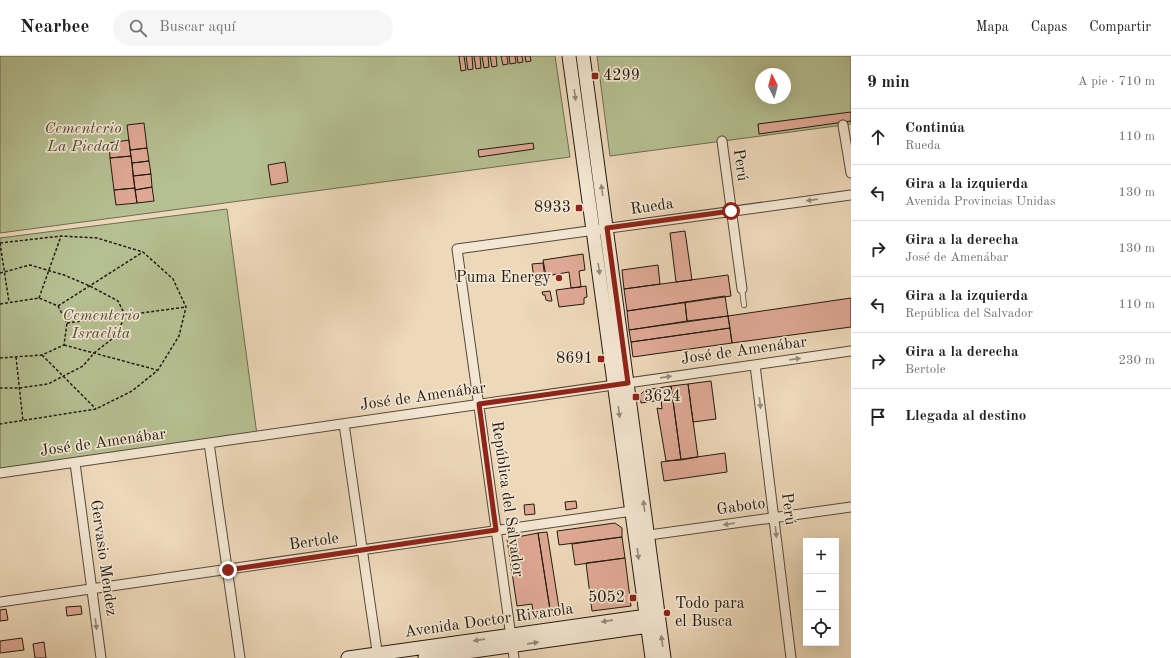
<!DOCTYPE html>
<html lang="es">
<head>
<meta charset="utf-8">
<style>
	:root { --surface:#fff; --page:#f6f6f6; --text:#202124; --muted:#757577; --line:#e0e0e0 }
	body { margin:0; font-family:"Old Standard TT",serif; background:var(--page); color:var(--text) }
	.controls { position:absolute; right:12px; bottom:12px; display:grid; overflow:hidden; border-radius:0px; box-shadow:0 4px 16px #0002 }
	.controls button { width:36px; height:36px; display:grid; place-items:center; padding:0; border:0; border-bottom:1px solid var(--line); background:var(--surface); color:var(--text); font:20px sans-serif }
	.compass { position:absolute; left:755px; top:12px; width:36px; height:36px; border-radius:50%; background:var(--surface); box-shadow:0 4px 16px #0002; rotate:354deg }
	.stop { position:absolute; width:12px; height:12px; margin:-9px; border:3px solid #8f2418; border-radius:50%; background:#fff }
	.stop.end { background:#8f2418; border-color:#fff; box-shadow:0 1px 4px #0008 }
	.list { margin:0; padding:0; list-style:none }
	h2 { display:flex; justify-content:space-between; align-items:center; height:52px; margin:0; padding:0 16px; font-size:17px }
	h2 small { font-size:13px; font-weight:400; color:var(--muted) }
	.list li { display:grid; grid-template-columns:26px 1fr auto; gap:12px; align-items:center; box-sizing:border-box; height:56px; padding:0 16px; border-top:1px solid var(--line) }
	.list b { display:block; font-size:15px; white-space:nowrap }
	.list p { margin:0; font-size:13px; white-space:nowrap; color:var(--muted) }
	.list em { font-size:13px; font-style:normal; color:var(--muted) }
	.icon { flex:none; width:22px; height:22px; fill:none; stroke:currentColor; stroke-width:2; stroke-linecap:round; stroke-linejoin:round }
	.map { position:relative; flex:none; width:851px; height:602px; overflow:hidden }
	header { display:flex; align-items:center; gap:24px; box-sizing:border-box; height:56px; padding:0 20px; background:var(--surface); border-bottom:1px solid var(--line) }
	header strong { font-size:19px }
	nav { display:flex; gap:22px; margin-inline-start:auto; font-size:14px }
	.search { width:280px; height:36px; background:var(--page); display:flex; align-items:center; gap:10px; box-sizing:border-box; padding:0 14px; border-radius:22px; color:var(--muted); font-size:15px }
	main { display:flex }
	aside { flex:1; background:var(--surface) }
	.map>svg:first-child { display:block }
</style>
</head>
<body>
<header>
<strong>Nearbee</strong>
<div class="search"><svg class="icon" aria-label="search" viewBox="0 0 24 24"><circle cx="10" cy="10" r="6"/><path d="M15 15l6 6"/></svg>Buscar aquí</div>
<nav><a>Mapa</a><a>Capas</a><a>Compartir</a></nav>
</header>
<main>
<div class="map">
<svg width="851" height="602" viewBox="0 0 851 602">
	<rect width="100%" height="100%" fill="#edd8b9"/>
	<filter id="stains"><feTurbulence type="fractalNoise" baseFrequency=".005" numOctaves="4"/><feColorMatrix values="0 0 0 0 .2 0 0 0 0 .09 0 0 0 0 .02 0 0 0 .5 -.17"/></filter>
	<radialGradient id="worn" r=".72"><stop offset=".6" stop-color="#630" stop-opacity="0"/><stop offset="1" stop-color="#630" stop-opacity=".3"/></radialGradient>
	<!-- green -->
	<path fill="#b5bf91" stroke="#6c6d51" fill-rule="evenodd" d="M0,0H555L570,101L0,177Z
		M597,0H851V68L610,100ZM761,18H785V42H761Z
		M227,153L257,379L0,415V182Z"/>
	<!-- building -->
	<path fill="#dfa894" stroke="#221b11" d="M459,0H464L466,14L461,15Z
		M466,0H472L473,13L468,14Z
		M474,0H480L481,12L476,13Z
		M482,0H488L489,11L484,12Z
		M490,0H496L497,10L492,11Z
		M501,0H507L508,8L503,9Z
		M509,0H515L516,7L510,8Z
		M517,0H522L523,6L518,7Z
		M525,0H530L531,5L526,6Z
		M851,56V65L759,78L758,68Z
		M144,67L147,92L130,94L127,69Z
		M129,84L131,100L110,102L109,87Z
		M533,87L534,93L479,101L478,94Z
		M147,92L149,105L132,107L130,94Z
		M131,100L135,132L114,134L110,102Z
		M149,105L151,118L133,120L132,107Z
		M285,106L288,126L271,129L268,109Z
		M151,118L152,131L135,134L133,120Z
		M152,131L154,145L137,147L135,134Z
		M135,132L137,147L116,149L114,134Z
		M685,175L692,224L676,226L670,177Z
		M583,198L585,214L579,215L581,231L571,232L569,216L546,220L543,204Z
		M543,207L545,222L534,223L532,208Z
		M658,209L660,228L624,233L622,214Z
		M728,219L731,240L627,255L624,233Z
		M586,230L587,241L584,242V248L559,251L556,234Z
		M550,235L552,245H549L546,244L545,239H543L542,236Z
		M725,240L728,260L687,265L685,246Z
		M851,242V271L732,287L728,260Z
		M685,246L687,265L629,274L627,255Z
		M728,260L730,272L631,286L629,274Z
		M730,272L732,287L633,301L631,286Z
		M711,325L716,363L693,366L688,328Z
		M688,328L698,401L681,404L671,330Z
		M671,330L681,404L666,405L657,352L662,353L661,344L641,347L640,339L645,334Z
		M725,397L727,416L664,425L661,406Z
		M576,445L577,452L566,454L565,446Z
		M534,448L535,458L525,459L524,449Z
		M615,467L622,472V481L559,489L557,475Z
		M547,476L560,558L551,560L538,477Z
		M538,477L551,560L534,563L532,548L517,550L507,483Z
		M622,481L625,502L575,509L572,488Z
		M625,502L631,550L592,555L586,507Z
		M81,550L82,558L67,560L66,551Z
		M6,553L8,564L0,565V554Z
		M22,582L24,594L0,597V585Z
		M44,586L46,602H35L33,588Z"/>
	<g fill="none" stroke-linecap="round" stroke-linejoin="round">
		<!-- service casing -->
		<g stroke="#554a3b" stroke-width="6">
			<path id="service" d="M742,233L744,249"/>
		</g>
		<!-- minor casing -->
		<g stroke="#554a3b" stroke-width="11">
			<path id="minor" d="M843,69L851,117
				M722,85L742,233
				M755,309L791,602
				M344,368L378,602
				M209,387L240,602
				M75,407L101,602
				M0,417L851,295
				M642,480L851,451
				M0,546L632,455
				M514,602L457,193L851,139"/>
		</g>
		<!-- secondary casing -->
		<g stroke="#221b11" stroke-width="15">
			<path id="secondary" d="M569,0L652,602
				M583,0L664,602
				M348,602L654,559
				M425,602L656,569"/>
		</g>
		<!-- path -->
		<path stroke="#221b11" stroke-width="1.5" stroke-dasharray="3 2" stroke-linecap="butt" d="M0,187L61,180L97,182L143,196L173,223L186,251L179,280L158,314L132,335L96,353L0,368
			M0,187L9,246
			M0,217L30,209L64,219L90,230L118,245L125,259L117,279L94,297L83,310L48,328L19,332H0
			M39,242L61,180
			M0,248L39,242L58,250L67,267L64,289L42,299L0,302
			M58,250L143,196
			M67,267L186,251
			M64,289L157,314
			M42,299L96,353
			M16,301L23,365"/>
		<!-- service -->
		<use href="#service" stroke="#f3e6d2" stroke-width="4.5"/>
		<!-- minor -->
		<use href="#minor" stroke="#f3e6d2" stroke-width="9"/>
		<!-- secondary -->
		<use href="#secondary" stroke="#f3e6d2" stroke-width="13"/>
	</g>
	<!-- one-way arrows -->
	<defs><path id="oneway-solid" d="M-6-.8H1V-3.2L6.5 0L1 3.2V.8H-6Z"/></defs>
	<g fill="#958b7b">
		<use href="#oneway-solid" transform="translate(575 39) rotate(82)"/>
		<use href="#oneway-solid" transform="translate(602 134) rotate(-98)"/>
		<use href="#oneway-solid" transform="translate(812 144) rotate(172)"/>
		<use href="#oneway-solid" transform="translate(599 213) rotate(82)"/>
		<use href="#oneway-solid" transform="translate(795 303) rotate(-8)"/>
		<use href="#oneway-solid" transform="translate(666 321) rotate(-8)"/>
		<use href="#oneway-solid" transform="translate(760 347) rotate(83)"/>
		<use href="#oneway-solid" transform="translate(619 356) rotate(82)"/>
		<use href="#oneway-solid" transform="translate(644 450) rotate(-97)"/>
		<use href="#oneway-solid" transform="translate(729 468) rotate(172)"/>
		<use href="#oneway-solid" transform="translate(776 476) rotate(83)"/>
		<use href="#oneway-solid" transform="translate(638 498) rotate(82)"/>
		<use href="#oneway-solid" transform="translate(607 565) rotate(172)"/>
		<use href="#oneway-solid" transform="translate(96 568) rotate(82)"/>
		<use href="#oneway-solid" transform="translate(479 584) rotate(172)"/>
		<use href="#oneway-solid" transform="translate(662 585) rotate(-98)"/>
		<use href="#oneway-solid" transform="translate(533 587) rotate(-8)"/>
	</g>
	<g fill="none" stroke-linecap="round" stroke-linejoin="round">
		<!-- route -->
		<path stroke="#8f2418" stroke-width="5" d="M228,514L496,474L479,348L628,327L607,172L731,155"/>
	</g>
	<!-- markers -->
	<g fill="#8f2418" stroke="#f3e6d2" stroke-width="1.5">
		<rect x="591" y="16" width="8" height="8" rx="2"/>
		<rect x="575" y="148" width="8" height="8" rx="2"/>
		<circle cx="559" cy="222" r="4"/>
		<rect x="597" y="299" width="8" height="8" rx="2"/>
		<rect x="632" y="337" width="8" height="8" rx="2"/>
		<rect x="629" y="538" width="8" height="8" rx="2"/>
		<circle cx="667" cy="557" r="4"/>
	</g>
	<g text-anchor="middle" dominant-baseline="central" stroke-width="3.5" stroke-linejoin="round" paint-order="stroke">
		<!-- poi labels -->
		<g font-size="16" fill="#221b11" stroke="#f3e6d2" text-anchor="end">
			<text x="603" y="20" text-anchor="start">4299</text>
			<text x="571" y="152">8933</text>
			<text x="551" y="222">Puma Energy</text>
			<text x="593" y="303">8691</text>
			<text x="644" y="341" text-anchor="start">3624</text>
			<text x="625" y="542">5052</text>
			<text x="675" y="548" text-anchor="start">Todo para<tspan x="675" dy="18">el Busca</tspan></text>
		</g>
		<!-- park labels -->
		<g font-size="16" font-style="italic" fill="#4e4c37" stroke="#f3e6d2">
			<text x="83" y="73">Cementerio<tspan x="83" dy="18">La Piedad</tspan></text>
			<text x="101" y="260">Cementerio<tspan x="101" dy="18">Israelita</tspan></text>
		</g>
		<!-- street labels -->
		<g font-size="16" fill="#221b11" stroke="#f3e6d2">
			<text transform="translate(740 109) rotate(82)">Perú</text>
			<text transform="translate(652 151) rotate(-8)">Rueda</text>
			<text transform="translate(744 295) rotate(-8)">José de Amenábar</text>
			<text transform="translate(423 341) rotate(-8)">José de Amenábar</text>
			<text transform="translate(103 387) rotate(-8)">José de Amenábar</text>
			<text transform="translate(507 443) rotate(82)">República del Salvador</text>
			<text transform="translate(741 451) rotate(-8)">Gaboto</text>
			<text transform="translate(788 453) rotate(83)">Perú</text>
			<text transform="translate(314 486) rotate(-8)">Bertole</text>
			<text transform="translate(103 502) rotate(82)">Gervasio Mendez</text>
			<text transform="translate(489 565) rotate(-8)">Avenida Doctor Rivarola</text>
		</g>
	</g>
	<rect width="100%" height="100%" filter="url(#stains)"/>
	<rect width="100%" height="100%" fill="url(#worn)"/>
</svg>
<div class="controls">
<button>+</button>
<button>−</button>
<button><svg class="icon" aria-label="locate" viewBox="0 0 24 24"><circle cx="12" cy="12" r="6"/><path d="M12 2v4M12 18v4M2 12h4M18 12h4"/></svg></button>
</div>
<svg class="compass" viewBox="-18 -18 36 36"><path d="M0-13l5 13h-10z" fill="#e53935"/><path d="M0 13l5-13h-10z" fill="#757577"/></svg>
<div class="stop" style="left:731px;top:155px"></div>
<div class="stop end" style="left:228px;top:514px"></div>
</div>
<aside>
<h2>9 min<small>A pie · 710 m</small></h2>
<ul class="list">
<li><svg class="icon" aria-label="ahead" viewBox="0 0 24 24"><path d="M12 20V5M6 11l6-6 6 6"/></svg><div><b>Continúa</b><p>Rueda</p></div><em>110 m</em></li>
<li><svg class="icon" aria-label="left" viewBox="0 0 24 24"><path d="M17 20v-9H6M10 6l-5 5 5 5"/></svg><div><b>Gira a la izquierda</b><p>Avenida Provincias Unidas</p></div><em>130 m</em></li>
<li><svg class="icon" aria-label="right" viewBox="0 0 24 24"><path d="M7 20v-9h11M14 6l5 5-5 5"/></svg><div><b>Gira a la derecha</b><p>José de Amenábar</p></div><em>130 m</em></li>
<li><svg class="icon" aria-label="left" viewBox="0 0 24 24"><path d="M17 20v-9H6M10 6l-5 5 5 5"/></svg><div><b>Gira a la izquierda</b><p>República del Salvador</p></div><em>110 m</em></li>
<li><svg class="icon" aria-label="right" viewBox="0 0 24 24"><path d="M7 20v-9h11M14 6l5 5-5 5"/></svg><div><b>Gira a la derecha</b><p>Bertole</p></div><em>230 m</em></li>
<li><svg class="icon" aria-label="arrive" viewBox="0 0 24 24"><path d="M6 21V4h12l-3 4 3 4H6"/></svg><div><b>Llegada al destino</b></div></li>
</ul>
</aside>
</main>
</body>
</html>
